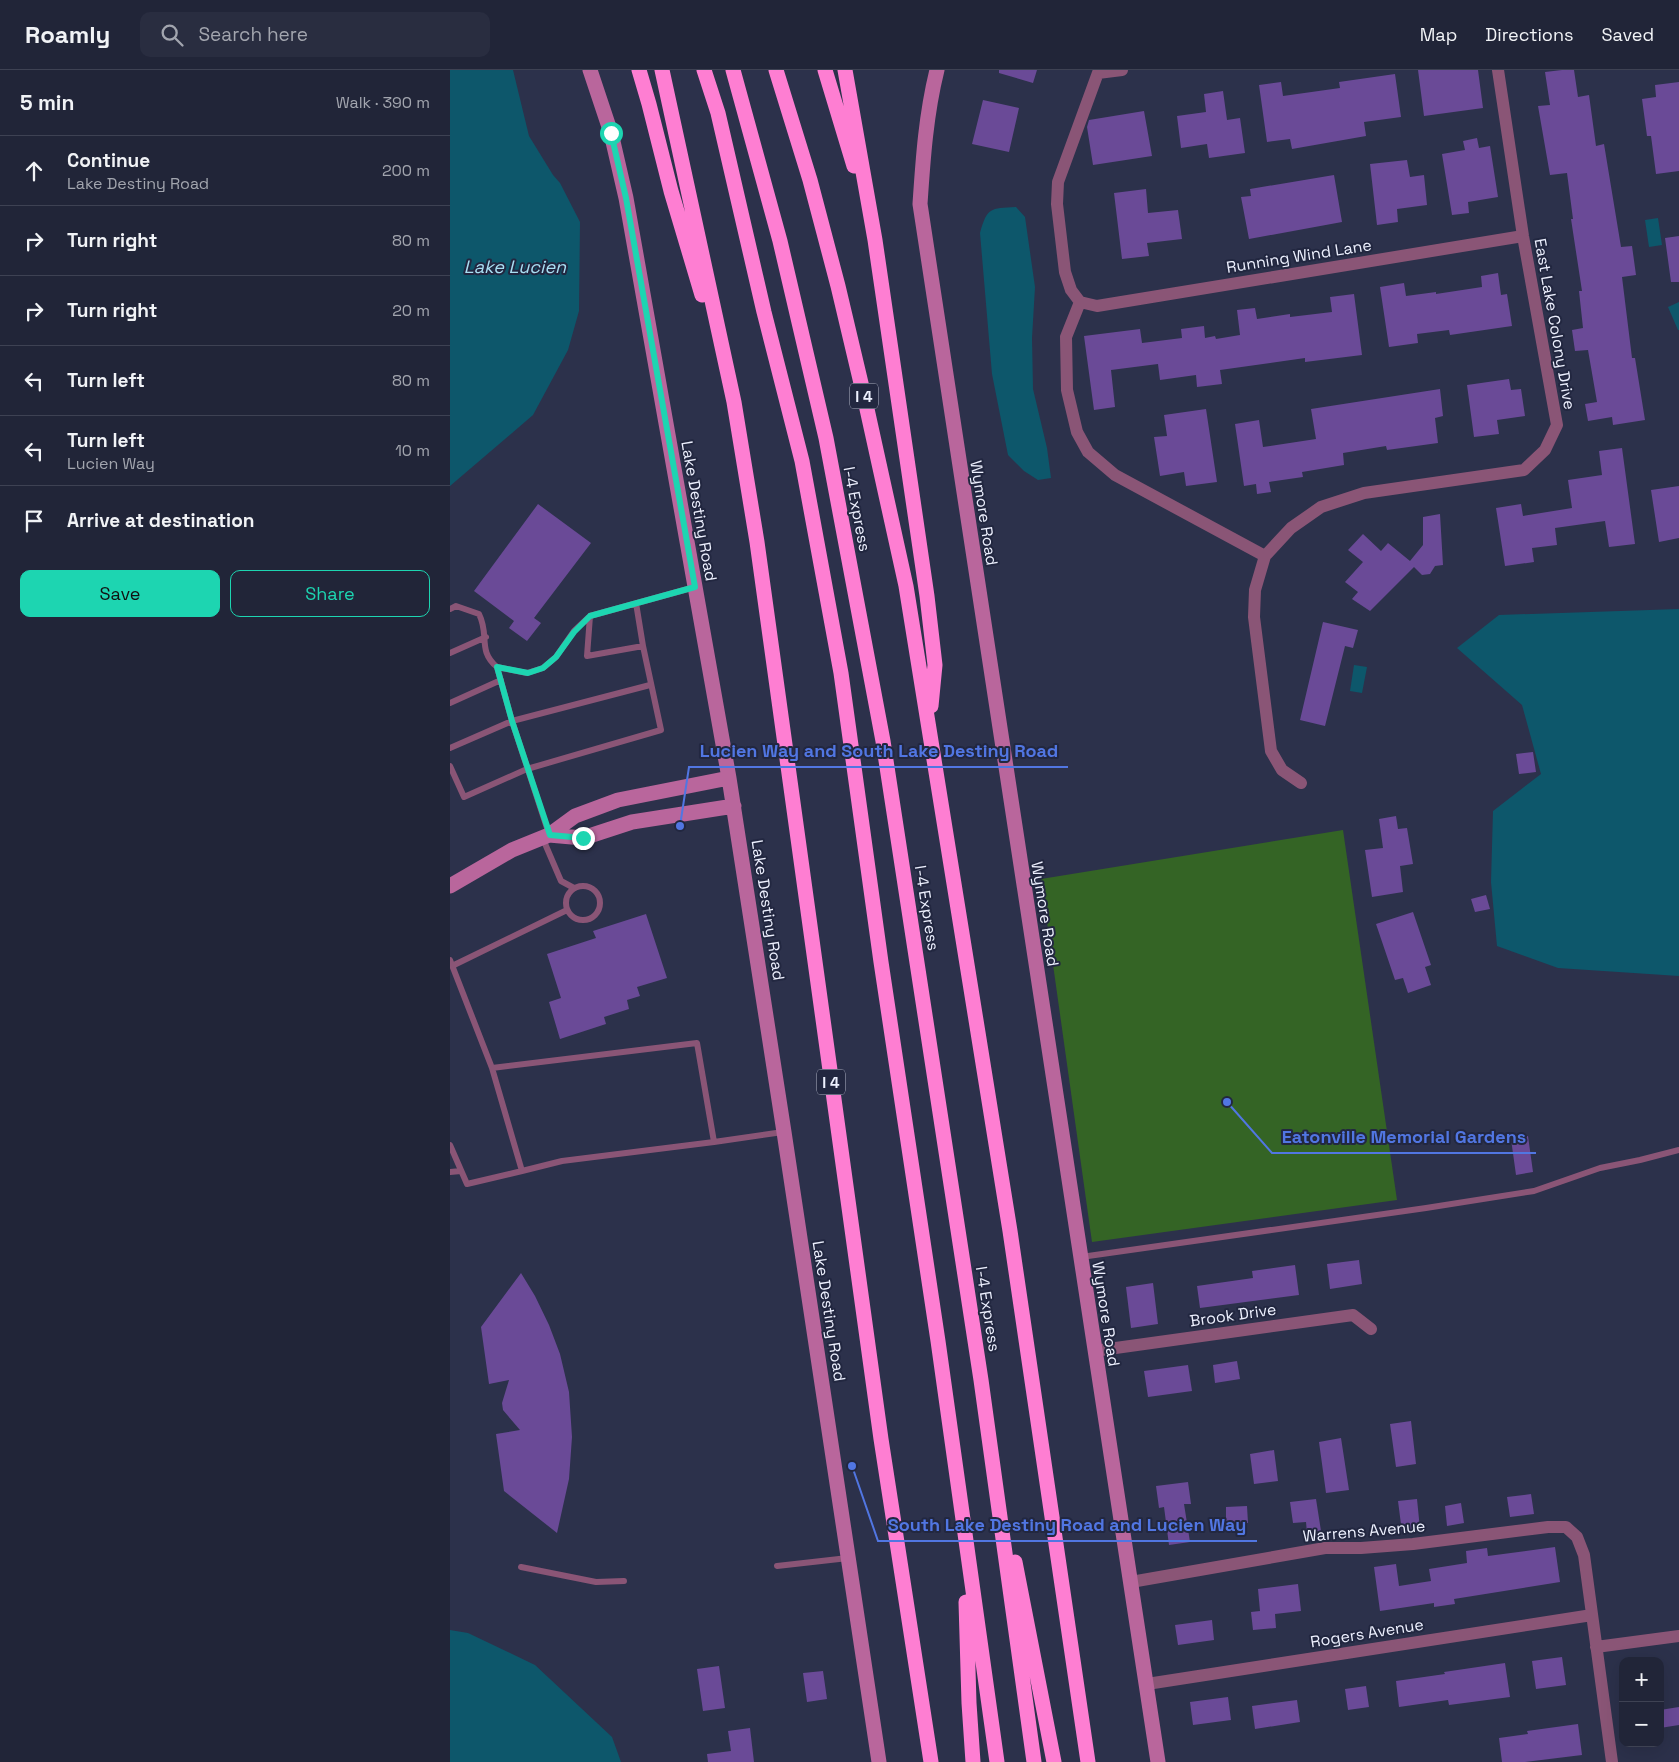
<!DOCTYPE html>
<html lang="en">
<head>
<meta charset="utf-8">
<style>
	:root { --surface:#212538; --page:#292d40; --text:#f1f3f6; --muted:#a2a5ae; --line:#3e4253; --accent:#1dd5b1 }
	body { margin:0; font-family:"Space Grotesk",sans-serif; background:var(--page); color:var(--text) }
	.controls { position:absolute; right:15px; bottom:15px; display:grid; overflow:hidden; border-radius:10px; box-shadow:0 5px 20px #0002 }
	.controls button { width:45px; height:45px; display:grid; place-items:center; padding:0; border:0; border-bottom:1px solid var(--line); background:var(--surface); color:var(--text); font:25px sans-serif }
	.stop { position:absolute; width:15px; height:15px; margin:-11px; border:4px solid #1dd5b1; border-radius:50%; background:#fff }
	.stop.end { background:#1dd5b1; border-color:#fff; box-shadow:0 1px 5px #0008 }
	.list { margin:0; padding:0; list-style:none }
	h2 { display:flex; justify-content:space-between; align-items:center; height:65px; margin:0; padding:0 20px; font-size:21px }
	h2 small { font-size:16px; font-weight:400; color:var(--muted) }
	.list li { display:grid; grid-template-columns:32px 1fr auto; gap:15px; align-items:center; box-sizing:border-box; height:70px; padding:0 20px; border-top:1px solid var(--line) }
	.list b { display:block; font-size:19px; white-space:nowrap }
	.list p { margin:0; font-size:16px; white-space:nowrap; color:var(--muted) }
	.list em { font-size:16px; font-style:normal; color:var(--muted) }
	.actions { display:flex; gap:10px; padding:15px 20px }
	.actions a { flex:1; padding:11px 0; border:1px solid var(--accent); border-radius:10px; text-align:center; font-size:18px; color:var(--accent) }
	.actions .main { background:var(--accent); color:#111 }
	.icon { flex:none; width:28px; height:28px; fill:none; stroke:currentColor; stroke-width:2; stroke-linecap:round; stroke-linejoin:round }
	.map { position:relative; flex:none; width:1229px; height:1692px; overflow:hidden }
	header { display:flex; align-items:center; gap:30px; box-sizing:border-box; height:70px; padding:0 25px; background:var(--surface); border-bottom:1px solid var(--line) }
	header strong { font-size:24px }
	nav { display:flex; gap:28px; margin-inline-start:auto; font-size:18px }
	.search { width:350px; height:45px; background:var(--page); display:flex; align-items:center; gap:12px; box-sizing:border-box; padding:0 18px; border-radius:10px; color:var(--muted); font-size:19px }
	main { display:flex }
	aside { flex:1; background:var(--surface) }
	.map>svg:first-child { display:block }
</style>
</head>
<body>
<header>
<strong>Roamly</strong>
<div class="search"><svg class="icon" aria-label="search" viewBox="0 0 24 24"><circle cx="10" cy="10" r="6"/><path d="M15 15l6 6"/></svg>Search here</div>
<nav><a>Map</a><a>Directions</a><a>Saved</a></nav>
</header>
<main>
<aside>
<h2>5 min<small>Walk · 390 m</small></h2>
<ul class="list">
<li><svg class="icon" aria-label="ahead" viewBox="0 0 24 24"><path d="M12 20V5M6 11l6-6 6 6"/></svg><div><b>Continue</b><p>Lake Destiny Road</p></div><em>200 m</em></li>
<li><svg class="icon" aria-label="right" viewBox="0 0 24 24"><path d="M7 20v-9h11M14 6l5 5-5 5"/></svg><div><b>Turn right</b></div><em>80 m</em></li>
<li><svg class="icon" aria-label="right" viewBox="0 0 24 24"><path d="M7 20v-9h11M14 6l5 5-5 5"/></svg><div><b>Turn right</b></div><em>20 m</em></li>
<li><svg class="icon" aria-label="left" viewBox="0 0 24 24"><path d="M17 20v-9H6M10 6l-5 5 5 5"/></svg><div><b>Turn left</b></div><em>80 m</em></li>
<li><svg class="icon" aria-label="left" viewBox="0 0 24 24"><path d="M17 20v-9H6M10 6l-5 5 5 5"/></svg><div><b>Turn left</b><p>Lucien Way</p></div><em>10 m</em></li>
<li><svg class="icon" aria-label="arrive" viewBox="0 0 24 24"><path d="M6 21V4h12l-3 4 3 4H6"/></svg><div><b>Arrive at destination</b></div></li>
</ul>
<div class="actions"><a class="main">Save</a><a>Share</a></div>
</aside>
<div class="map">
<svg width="1229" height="1692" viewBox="0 0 1229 1692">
	<rect width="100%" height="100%" fill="#2c314b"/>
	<!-- green -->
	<path fill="#346425" d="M893,760L947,1130L642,1172L591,809Z"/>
	<!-- water -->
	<path fill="#0d576b" d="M0,0H63L79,66L103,105L110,113L130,152L129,241L118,280L83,345L0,416Z
		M566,137L575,147L585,217L582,268L583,319L597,378L601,408L588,410L574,401L558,385L542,304L530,163C537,138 540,138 566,137Z
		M1208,148L1212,175L1199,177L1195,150Z
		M1229,232V260H1228L1218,237Z
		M1229,539V906L1108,898L1047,876L1041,812L1043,741L1091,704L1072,635L1007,578L1049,545Z
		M904,595L917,597L912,623L900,621Z
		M0,1560L18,1563L85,1595L162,1667L171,1692H0Z"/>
	<!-- building -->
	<path fill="#6a4a97" d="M549,0H587L583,13L549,3Z
		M968,0H1028L1033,38L974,46Z
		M1112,0H1124L1128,27L1139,25L1146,76L1154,74L1171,177L1182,176L1186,205L1172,207L1182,288H1185L1195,350L1163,355L1162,347L1138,351L1135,334L1147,332L1138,280L1125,281L1122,260L1133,258L1129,221H1132L1121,149H1123L1117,103L1100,105L1088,36L1100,35L1095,2Z
		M945,4L951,47L914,52L916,66L842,79L840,69L817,72L809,15L831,12L833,26L890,18L889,12Z
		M1229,12V101L1206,104L1201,66H1197L1192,29L1206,27L1205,15Z
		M773,21L777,50L790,48L795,83L759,88L757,74L731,78L727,46L756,42L754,24Z
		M533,30L569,38L559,82L522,74Z
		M694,41L702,86L643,95L637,57L639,50Z
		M1027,68L1029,78L1040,76L1048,127L1018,132L1019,143L1002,145L992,84L1015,80L1013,71Z
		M957,90L960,107L974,105L977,135L947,139L948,152L927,155L920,94Z
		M884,105L892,152L799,169L791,127L801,126L800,119Z
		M696,119L698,143L728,140L732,169L697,173L699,186L672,189L664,123Z
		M1229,166V212H1221L1215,168Z
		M1048,203L1051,225L1057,224L1062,256L1000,265L999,260L967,264L968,273L939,277L930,217L954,213L956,226L986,222V224L1032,217L1031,206Z
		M904,224L912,285L855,292V288L770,300L772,314L747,317L746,305L710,310L708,294L661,300L665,337L644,340L634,266L690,259L692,273L732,268L731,259L754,256L755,268L765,266L766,269L790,265L787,240L805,238L807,249L840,244V247L882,242L880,227Z
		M1059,309L1061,320L1071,319L1075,346L1047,350L1049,364L1024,367L1017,315Z
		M990,319L993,346L985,348L988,373L937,380L936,376L893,383L894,395L852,402L853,407L819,412L821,422L807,424L806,414L794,416L785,354L809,350L813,377L866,369L861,339Z
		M756,339L767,412L736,416L734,402L710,406L704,367L717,366L714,345Z
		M1172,378L1185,474L1159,477L1155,451L1105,458L1107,475L1082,478L1084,492L1055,496L1046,438L1071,434L1073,446L1122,438L1118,410L1152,405L1149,381Z
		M1229,416V468L1209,472L1201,420Z
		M88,434L141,473L84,548L91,553L77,571L59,558L64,551L24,521Z
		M990,444L993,495L985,496L980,504L972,505L964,497L920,541L902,529L908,522L895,512L913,492L898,480L913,464L931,481L938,473L960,491L973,475V447Z
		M873,552L908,560L903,578L895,576L875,656L850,650Z
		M1083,682L1086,702L1069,704L1066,684Z
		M946,746L948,759L957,758L963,794L950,796L953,822L922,827L915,780L933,778L929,749Z
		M1036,825L1040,839L1025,842L1021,829Z
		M963,842L981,895L975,897L981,915L958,923L953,908L945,910L926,854Z
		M196,844L217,908L187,917L190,926L177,930L179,939L154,947L156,954L110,969L99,932L111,928L97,884L146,868L143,861Z
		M1078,1066L1083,1102L1066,1105L1061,1069Z
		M909,1190L912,1214L880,1219L877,1194Z
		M845,1195L849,1225L750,1238L747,1216L803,1208L802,1201Z
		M71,1203L85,1226L99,1255L110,1284L119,1322L122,1367L119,1409L107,1463L54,1421L46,1364L70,1360L53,1340L52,1333L59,1310L39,1314L31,1257Z
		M703,1213L708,1254L681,1258L676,1217Z
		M787,1291L790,1309L765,1313L763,1295Z
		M738,1295L742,1321L698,1327L694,1301Z
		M961,1351L966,1394L946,1397L940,1354Z
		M891,1368L899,1420L876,1423L869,1372Z
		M824,1380L828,1411L804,1414L800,1384Z
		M738,1412L741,1434H734L740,1472L719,1475L714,1437L709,1438L706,1416Z
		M1081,1424L1084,1444L1060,1447L1057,1427Z
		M866,1429L871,1461L857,1463L856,1452L843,1453L840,1432Z
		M967,1429L970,1459L952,1462L948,1431Z
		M1011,1433L1014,1453L997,1456L995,1436Z
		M797,1436L798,1453L776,1454V1437Z
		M1105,1477L1110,1512L1004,1529L1005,1534L984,1537V1533L930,1541L924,1497L946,1494L949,1516L981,1511L979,1499L1017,1493L1016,1481L1037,1478L1038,1486Z
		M848,1514L851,1541L825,1544L826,1558L803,1560L801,1542L810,1541L808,1519Z
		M762,1550L764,1570L728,1575L725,1555Z
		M1112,1587L1116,1615L1086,1619L1082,1591Z
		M1055,1593L1060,1627L999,1635L998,1630L949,1637L946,1611L995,1604L994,1602Z
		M269,1596L275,1638L253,1641L247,1599Z
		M373,1601L377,1629L357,1632L353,1603Z
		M916,1616L919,1637L898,1640L895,1619Z
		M778,1627L781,1650L743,1655L740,1632Z
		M847,1630L850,1652L805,1659L802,1636Z
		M1229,1637V1655L1210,1658V1640Z
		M1128,1654L1132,1685L1075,1692H1052L1049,1668L1078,1664L1077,1661Z
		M300,1658L304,1692H258L257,1684L281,1681L278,1661Z"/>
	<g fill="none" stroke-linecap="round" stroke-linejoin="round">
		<!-- lane -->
		<path stroke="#8a5576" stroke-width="6" d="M186,533L193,576
			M0,539L6,536L29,544C40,566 27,580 47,597L62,651L200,615
			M0,583L36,567
			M47,597L77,603L93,598L106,587L124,561L140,546
			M0,633L51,610
			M0,678L62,651L99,764
			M0,696L14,727L77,699L211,660L193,576L137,586L140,546L245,517
			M93,769L111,811L124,818
			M116 833a17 17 0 1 1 34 0a17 17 0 1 1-34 0Z
			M0,890L42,998
			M2,896L117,840
			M0,1075L17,1114L72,1101L42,998L247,973L264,1072L333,1062
			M72,1101L112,1091L264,1072
			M0,1102L11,1101
			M631,1187L976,1138L1084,1121L1150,1098L1190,1090L1229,1080
			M327,1496L398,1488
			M71,1497L146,1512L174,1511"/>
		<!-- street -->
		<path stroke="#8a5576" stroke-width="12" d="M648,3L672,0
			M630,232L647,236L1073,166
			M630,232L616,267L617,320L627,362L638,382L665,405L815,486
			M630,232L621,220L615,202L607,134L608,112L649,0
			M851,713L832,700L821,681L804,547L805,520L815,486L841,458L871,437L914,423L1074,400L1095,380L1107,355L1073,166L1048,0
			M644,1281L903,1245L921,1259
			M681,1512L875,1478H911L963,1474L1098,1457H1116L1127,1467L1134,1485L1162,1692
			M1146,1577L1229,1566
			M697,1614L1142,1545"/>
		<!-- secondary -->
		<path stroke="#b9669c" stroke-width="15" d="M140,0L161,63L176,128L279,708L334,1062L429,1692
			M487,0C476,44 473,89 470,134L708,1692
			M99,765L133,768L182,752L284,736
			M0,816L62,780L99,765L125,746L168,730L279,708"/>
		<!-- highway -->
		<path stroke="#fe7ed2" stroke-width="15" d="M189,0L199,34L221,121L252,225
			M212,0L284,332L307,472L431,1369L481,1692
			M254,0L268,43L314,242L352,391L391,603L431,892L488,1271L547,1692
			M283,0L330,171L376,368L433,671L531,1310L584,1692
			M326,0L360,110L388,216L415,330L456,516L560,1161L638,1692
			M375,0L404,96
			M395,0L425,170L477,526L485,595L481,636
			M565,1492L604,1692
			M516,1532L519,1633L523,1692"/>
	</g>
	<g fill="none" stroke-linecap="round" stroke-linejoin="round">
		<!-- route -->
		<path stroke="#1dd5b1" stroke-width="6" d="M133,768L100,765L62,651L47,597L78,603L93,598L106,587L124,562L140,546L245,517L176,128L161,63"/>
	</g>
	<g text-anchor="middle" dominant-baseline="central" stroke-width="4" stroke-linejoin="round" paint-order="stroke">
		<!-- shield labels -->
		<g fill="#222740" stroke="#b0b4c5" stroke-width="1">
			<rect x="400" y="313.5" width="28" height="25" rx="4"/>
			<rect x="367" y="999.5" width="28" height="25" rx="4"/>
		</g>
		<g font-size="15" font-weight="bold" fill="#edf0fe">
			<text x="414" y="326">I 4</text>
			<text x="381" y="1012">I 4</text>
		</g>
		<!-- street labels -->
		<g font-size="16" fill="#edf0fe" stroke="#222740">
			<text transform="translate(849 186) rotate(-9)">Running Wind Lane</text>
			<text transform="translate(1105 254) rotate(80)">East Lake Colony Drive</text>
			<text transform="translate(407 439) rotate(79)">I-4 Express</text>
			<text transform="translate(249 441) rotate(80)">Lake Destiny Road</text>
			<text transform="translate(534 443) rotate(81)">Wymore Road</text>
			<text transform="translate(477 838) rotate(81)">I-4 Express</text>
			<text transform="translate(318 840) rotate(81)">Lake Destiny Road</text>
			<text transform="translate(595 844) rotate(81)">Wymore Road</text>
			<text transform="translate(538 1239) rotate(81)">I-4 Express</text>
			<text transform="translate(379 1241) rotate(81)">Lake Destiny Road</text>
			<text transform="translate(656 1244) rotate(81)">Wymore Road</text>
			<text transform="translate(783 1245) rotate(-8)">Brook Drive</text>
			<text transform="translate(914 1461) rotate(-5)">Warrens Avenue</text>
			<text transform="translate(917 1563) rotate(-9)">Rogers Avenue</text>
		</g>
		<!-- water labels -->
		<g font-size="18" font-style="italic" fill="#a9dff3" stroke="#222740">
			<text x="65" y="196">Lake Lucien</text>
		</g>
	</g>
	<!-- callouts -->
	<path fill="none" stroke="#5176e2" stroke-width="2" d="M230 756L239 697H618M777 1032L822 1083H1086M402 1396L428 1471H807"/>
	<g fill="#5176e2" stroke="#222740" stroke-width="2">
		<circle cx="230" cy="756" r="5"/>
		<circle cx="777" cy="1032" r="5"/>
		<circle cx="402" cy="1396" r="5"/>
	</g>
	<g font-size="18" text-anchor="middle" font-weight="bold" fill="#5176e2" stroke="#222740" stroke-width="4" stroke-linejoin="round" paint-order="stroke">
		<text x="429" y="687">Lucien Way and South Lake Destiny Road</text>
		<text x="954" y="1073">Eatonville Memorial Gardens</text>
		<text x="617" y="1461">South Lake Destiny Road and Lucien Way</text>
	</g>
</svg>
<div class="controls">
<button>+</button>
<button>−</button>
</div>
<div class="stop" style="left:161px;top:63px"></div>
<div class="stop end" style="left:133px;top:768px"></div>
</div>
</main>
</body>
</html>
